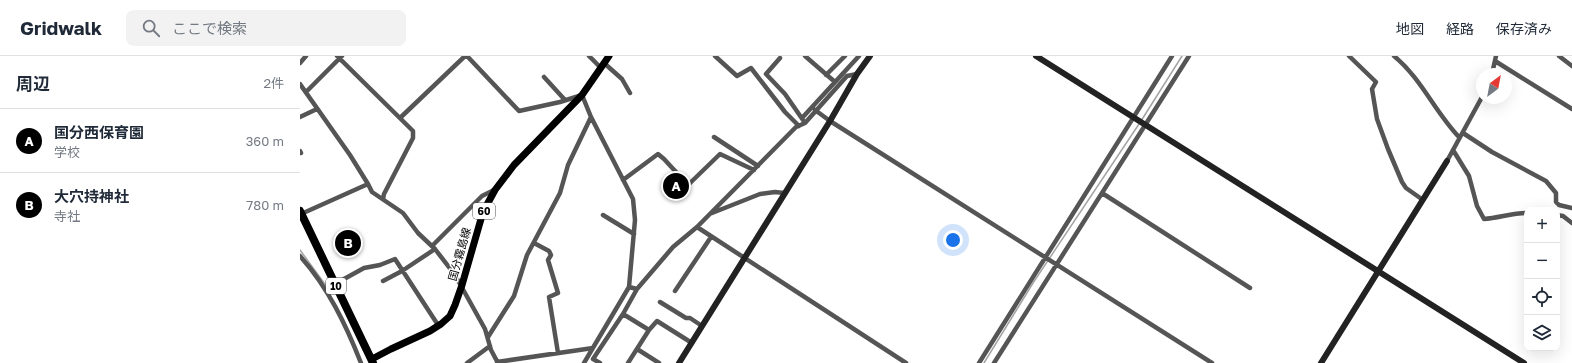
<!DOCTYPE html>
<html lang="ja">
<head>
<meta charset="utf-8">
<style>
	:root { --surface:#fff; --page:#f2f2f3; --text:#1f2937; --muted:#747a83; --line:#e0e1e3; --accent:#000 }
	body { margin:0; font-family:"Golos Text","Noto Sans JP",sans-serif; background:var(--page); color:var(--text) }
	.controls { position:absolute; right:12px; bottom:12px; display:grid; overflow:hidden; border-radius:8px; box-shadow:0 4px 16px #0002 }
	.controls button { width:36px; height:36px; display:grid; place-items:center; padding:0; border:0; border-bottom:1px solid var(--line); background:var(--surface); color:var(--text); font:20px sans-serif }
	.compass { position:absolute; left:1176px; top:12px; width:36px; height:36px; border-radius:50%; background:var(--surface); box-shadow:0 4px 16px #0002; rotate:32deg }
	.you { position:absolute; left:653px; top:184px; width:14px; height:14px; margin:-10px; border:3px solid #fff; border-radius:50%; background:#1a73e8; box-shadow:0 0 0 6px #1a73e833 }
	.badge { display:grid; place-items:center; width:26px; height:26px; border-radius:50%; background:var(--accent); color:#fff; font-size:13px; font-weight:700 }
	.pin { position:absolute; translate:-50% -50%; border:2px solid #fff; box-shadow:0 1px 4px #0006 }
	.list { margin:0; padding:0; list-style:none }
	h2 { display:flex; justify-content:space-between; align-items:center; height:52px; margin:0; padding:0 16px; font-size:17px }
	h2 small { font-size:13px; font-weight:400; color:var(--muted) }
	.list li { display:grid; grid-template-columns:26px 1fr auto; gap:12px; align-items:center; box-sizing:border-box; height:64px; padding:0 16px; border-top:1px solid var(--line) }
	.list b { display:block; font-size:15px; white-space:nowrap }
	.list p { margin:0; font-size:13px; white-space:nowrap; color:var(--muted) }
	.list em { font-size:13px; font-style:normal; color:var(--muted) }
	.icon { flex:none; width:22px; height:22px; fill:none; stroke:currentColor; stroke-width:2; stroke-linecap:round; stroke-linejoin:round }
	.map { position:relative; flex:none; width:1272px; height:307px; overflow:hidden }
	header { display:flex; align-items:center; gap:24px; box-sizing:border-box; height:56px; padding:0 20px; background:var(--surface); border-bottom:1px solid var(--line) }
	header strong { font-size:19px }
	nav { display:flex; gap:22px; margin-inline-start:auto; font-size:14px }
	.search { width:280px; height:36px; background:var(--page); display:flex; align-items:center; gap:10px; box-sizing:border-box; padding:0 14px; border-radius:8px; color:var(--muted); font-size:15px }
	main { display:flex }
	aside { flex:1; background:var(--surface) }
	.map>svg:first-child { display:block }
</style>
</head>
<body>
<header>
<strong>Gridwalk</strong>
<div class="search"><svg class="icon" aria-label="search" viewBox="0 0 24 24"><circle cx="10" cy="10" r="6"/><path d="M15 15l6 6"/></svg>ここで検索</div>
<nav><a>地図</a><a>経路</a><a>保存済み</a></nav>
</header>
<main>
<aside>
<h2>周辺<small>2件</small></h2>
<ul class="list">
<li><span class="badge">A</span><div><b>国分西保育園</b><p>学校</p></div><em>360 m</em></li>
<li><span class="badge">B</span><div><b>大穴持神社</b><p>寺社</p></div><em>780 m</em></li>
</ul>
</aside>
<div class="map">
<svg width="1272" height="307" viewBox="0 0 1272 307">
	<rect width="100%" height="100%" fill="#fff"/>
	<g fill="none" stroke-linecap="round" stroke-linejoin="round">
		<!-- stream -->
		<path stroke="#a3a3a3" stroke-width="1.5" d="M841,65L882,0
			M0,194L30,235
			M684,307L733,227L839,68"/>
		<!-- street -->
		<path stroke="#555" stroke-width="4.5" d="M37,0L113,75V82L84,138L83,143
			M167,0L219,55L260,46L282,39L291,61L333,143L335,164L329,231L284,307
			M289,0L301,12
			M415,0L437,20L451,12L485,56L499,70
			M505,0L535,26
			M1049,0L1076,26L1072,33L1077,63L1088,93L1102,126L1106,132L1123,144
			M1094,0C1121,22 1135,56 1159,81
			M1259,0L1272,10
			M480,2L466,18L485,38L503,64
			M1195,5L1272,53
			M0,7L6,0
			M304,7L322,23L330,37
			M1192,18L1196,0
			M526,19L545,0
			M244,21L265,44
			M0,28L50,99L68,128L72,136L103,157L118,177L135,193L155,219L185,273L191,294L198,307
			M6,36L42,0
			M515,54L530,65L912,307
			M0,61L17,53
			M100,62L165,0
			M502,62L559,0
			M1163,77L1192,96L1246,125L1256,137V146L1259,149L1272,152
			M414,81L458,110
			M1153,94L1169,120L1177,150L1184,163C1199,162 1212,157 1227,157
			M0,95L1,97
			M1147,105L1182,41
			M323,124L358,98L364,103L388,129L420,98L454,114
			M802,137L950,232
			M412,157L460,138L475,136L484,137
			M1,158L68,128
			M303,159L334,178
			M1257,159L1263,160L1272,167
			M397,171L606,307
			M234,187L249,195L251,199L248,204L258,237L249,241L258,297
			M132,190L182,140L194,134
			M0,200C28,231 46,269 61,307
			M83,225L102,215L135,193
			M35,228L64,212L80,209L95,203L138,269
			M329,231L337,233L373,191L397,171L496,71L505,67L547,20L557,18
			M375,235L411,181
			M360,246L386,262H390L402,270
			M323,258L349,274L328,307
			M349,274L357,265L392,287
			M188,281L214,240L227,199L260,137L268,109L291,61
			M337,293L359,307
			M197,306L293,292
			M167,307L190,290
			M300,307L293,303L323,258L337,233
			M679,307L872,0
			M694,307L889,0"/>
		<!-- secondary -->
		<path stroke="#222" stroke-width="6" d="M736,0L1224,307
			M379,307L530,65L557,18L570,0
			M1021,307L1147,105"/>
		<!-- primary -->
		<path stroke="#000" stroke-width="7" d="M72,303L91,293L130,275L141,268L150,260L155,249L162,229L183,156L195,134L214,109L282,39L309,0"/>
		<!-- highway -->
		<path stroke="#000" stroke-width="8" d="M0,155L73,307"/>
	</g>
	<g text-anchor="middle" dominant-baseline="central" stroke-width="3" stroke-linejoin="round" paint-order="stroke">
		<!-- shield labels -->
		<g fill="#fff" stroke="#4c4c4c" stroke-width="1">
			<rect x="173" y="147" width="22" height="16" rx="3"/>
			<rect x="26" y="222" width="20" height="16" rx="3"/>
		</g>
		<g font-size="10" font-weight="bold" fill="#000">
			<text x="184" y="155">60</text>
			<text x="36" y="230">10</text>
		</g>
		<!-- street labels -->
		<g font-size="11" fill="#000" stroke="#fff">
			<text transform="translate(159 198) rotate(-74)">国分霧島線</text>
		</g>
	</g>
</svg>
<div class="controls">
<button>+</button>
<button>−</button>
<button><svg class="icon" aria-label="locate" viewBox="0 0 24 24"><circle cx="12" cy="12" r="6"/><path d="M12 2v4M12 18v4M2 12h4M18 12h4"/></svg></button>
<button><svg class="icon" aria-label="layers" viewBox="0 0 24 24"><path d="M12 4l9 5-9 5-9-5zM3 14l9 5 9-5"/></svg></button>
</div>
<svg class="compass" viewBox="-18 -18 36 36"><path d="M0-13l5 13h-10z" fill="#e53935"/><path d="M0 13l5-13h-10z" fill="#747a83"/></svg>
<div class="you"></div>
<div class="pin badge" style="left:376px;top:130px">A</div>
<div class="pin badge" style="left:48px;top:187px">B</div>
</div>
</main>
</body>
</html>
